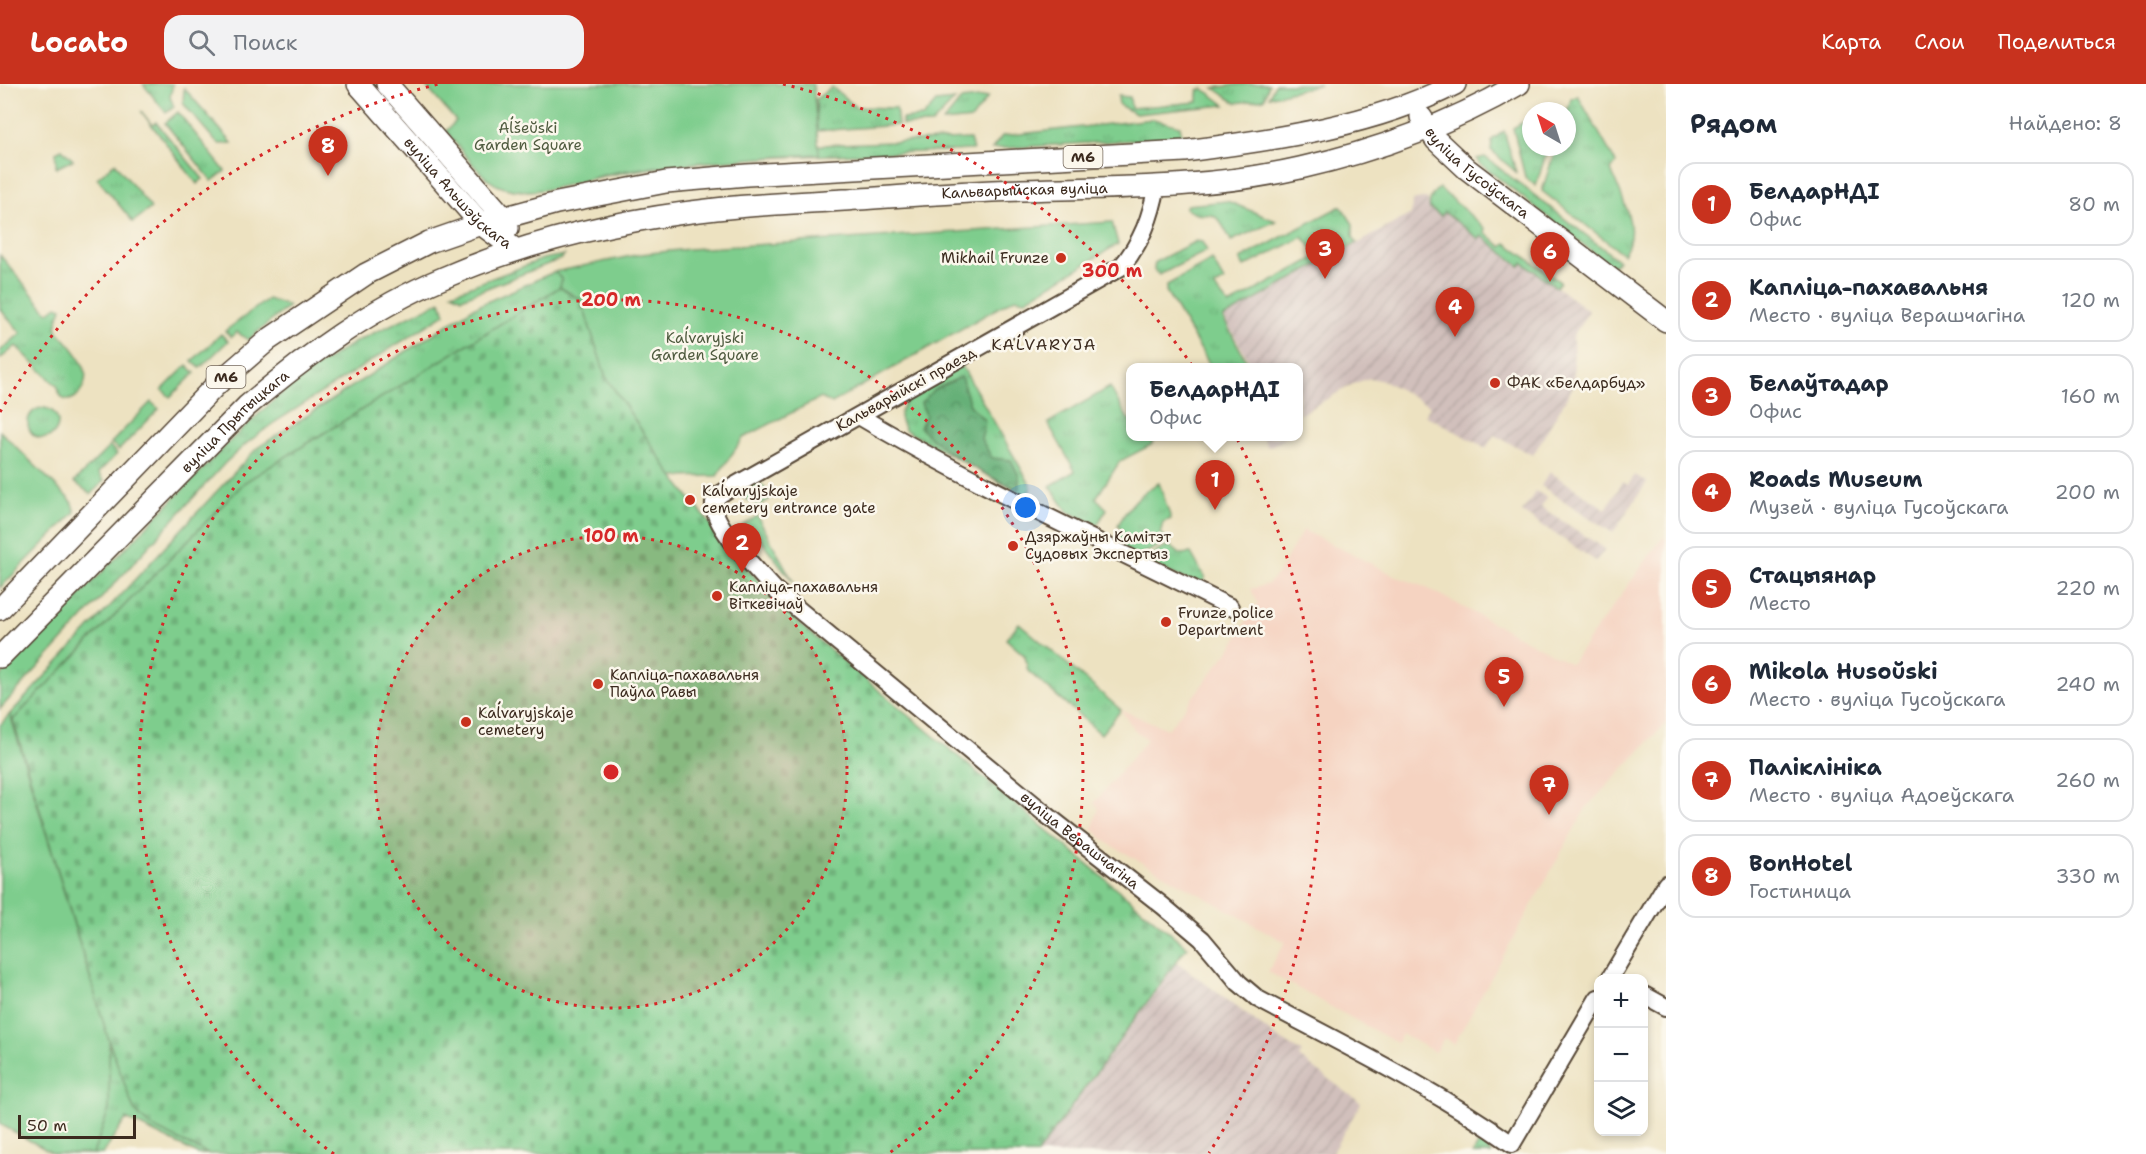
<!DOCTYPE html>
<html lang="ru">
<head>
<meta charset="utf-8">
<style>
	:root { --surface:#fff; --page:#f2f2f3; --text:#1f2937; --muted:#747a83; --line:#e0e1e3; --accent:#c8321e }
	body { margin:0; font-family:"Shantell Sans",sans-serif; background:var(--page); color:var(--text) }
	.controls { position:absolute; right:18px; bottom:18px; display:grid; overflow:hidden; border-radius:12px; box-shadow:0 3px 9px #0003 }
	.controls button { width:54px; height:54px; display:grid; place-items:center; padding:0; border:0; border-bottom:2px solid var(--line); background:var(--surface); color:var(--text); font:30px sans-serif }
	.compass { position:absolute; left:1522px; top:18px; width:54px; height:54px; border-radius:50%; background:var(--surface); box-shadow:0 3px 9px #0003; rotate:321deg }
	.scale { position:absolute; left:18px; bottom:15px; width:118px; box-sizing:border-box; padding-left:6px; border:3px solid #3b2a1e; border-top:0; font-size:16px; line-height:21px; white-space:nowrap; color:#3b2a1e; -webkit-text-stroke:4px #fbf7ec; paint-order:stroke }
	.you { position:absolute; left:1026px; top:424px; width:21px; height:21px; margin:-15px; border:4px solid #fff; border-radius:50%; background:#1a73e8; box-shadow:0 0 0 9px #1a73e833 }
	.badge { display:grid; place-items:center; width:39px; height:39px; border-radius:50%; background:var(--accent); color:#fff; font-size:20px; font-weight:700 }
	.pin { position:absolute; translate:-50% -50px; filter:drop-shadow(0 2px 3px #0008) }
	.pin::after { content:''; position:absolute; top:32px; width:21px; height:18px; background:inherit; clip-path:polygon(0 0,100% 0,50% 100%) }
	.popup { position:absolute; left:1126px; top:279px; width:177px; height:78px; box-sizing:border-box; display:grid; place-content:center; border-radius:12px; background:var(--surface); filter:drop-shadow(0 2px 4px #0005); font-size:20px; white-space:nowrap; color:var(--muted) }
	.popup b { font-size:22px; color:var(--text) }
	.popup::after { content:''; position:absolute; left:50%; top:100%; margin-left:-12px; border:12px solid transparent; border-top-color:var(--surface) }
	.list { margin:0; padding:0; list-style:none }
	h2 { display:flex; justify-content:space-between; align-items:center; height:78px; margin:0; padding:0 24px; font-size:26px }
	h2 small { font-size:20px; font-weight:400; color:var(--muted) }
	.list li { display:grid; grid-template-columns:39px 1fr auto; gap:18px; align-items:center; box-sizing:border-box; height:84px; margin:0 12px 12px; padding:0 12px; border:2px solid var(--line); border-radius:18px }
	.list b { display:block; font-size:22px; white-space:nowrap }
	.list p { margin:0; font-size:20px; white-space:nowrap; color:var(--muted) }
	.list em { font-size:20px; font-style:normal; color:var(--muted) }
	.icon { flex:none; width:33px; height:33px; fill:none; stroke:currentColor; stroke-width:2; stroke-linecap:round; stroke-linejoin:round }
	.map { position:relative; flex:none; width:1666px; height:1070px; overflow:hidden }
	header { display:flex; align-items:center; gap:36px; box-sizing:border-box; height:84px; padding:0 30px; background:var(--accent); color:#fff }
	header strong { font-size:28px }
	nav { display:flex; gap:33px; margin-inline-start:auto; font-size:21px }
	.search { width:420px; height:54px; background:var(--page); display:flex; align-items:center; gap:15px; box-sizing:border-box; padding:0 21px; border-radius:18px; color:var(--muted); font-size:22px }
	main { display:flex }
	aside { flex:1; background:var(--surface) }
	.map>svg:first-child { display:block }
</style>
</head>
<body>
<header>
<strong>Locato</strong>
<div class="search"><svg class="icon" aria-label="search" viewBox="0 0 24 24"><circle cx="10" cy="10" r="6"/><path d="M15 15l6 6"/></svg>Поиск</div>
<nav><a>Карта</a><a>Слои</a><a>Поделиться</a></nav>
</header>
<main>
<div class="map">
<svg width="1666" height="1070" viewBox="0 0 1666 1070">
	<defs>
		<pattern id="industrial-furrows" width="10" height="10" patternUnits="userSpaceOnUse" patternTransform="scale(1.5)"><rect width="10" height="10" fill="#d1c0bc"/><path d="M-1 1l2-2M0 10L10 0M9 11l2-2" fill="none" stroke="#b4a5a1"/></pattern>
		<pattern id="grass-tufts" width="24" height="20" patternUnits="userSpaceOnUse" patternTransform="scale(1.5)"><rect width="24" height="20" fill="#7ecd8d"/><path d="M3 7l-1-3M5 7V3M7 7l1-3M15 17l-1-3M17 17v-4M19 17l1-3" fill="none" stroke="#6eb079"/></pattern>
		<pattern id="forest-crowns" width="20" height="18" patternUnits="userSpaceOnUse" patternTransform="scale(1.5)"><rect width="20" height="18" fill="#66b078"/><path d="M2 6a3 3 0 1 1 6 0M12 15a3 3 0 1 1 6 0" fill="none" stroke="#558f62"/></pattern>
		<pattern id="cemetery-stones" width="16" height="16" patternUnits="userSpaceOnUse" patternTransform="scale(1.5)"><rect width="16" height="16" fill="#7ecd8d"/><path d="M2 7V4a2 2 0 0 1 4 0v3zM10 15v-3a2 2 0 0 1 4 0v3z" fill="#6eb079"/></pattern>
	</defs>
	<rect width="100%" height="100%" fill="#fbf7ec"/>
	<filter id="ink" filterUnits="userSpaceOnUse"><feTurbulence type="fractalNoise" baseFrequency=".0167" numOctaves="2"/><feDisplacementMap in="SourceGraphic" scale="12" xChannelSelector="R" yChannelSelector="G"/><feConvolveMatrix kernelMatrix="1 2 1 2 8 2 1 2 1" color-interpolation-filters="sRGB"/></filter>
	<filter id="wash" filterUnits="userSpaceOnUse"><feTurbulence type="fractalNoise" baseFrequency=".008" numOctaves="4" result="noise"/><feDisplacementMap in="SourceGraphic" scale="24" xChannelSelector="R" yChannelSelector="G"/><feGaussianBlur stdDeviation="1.35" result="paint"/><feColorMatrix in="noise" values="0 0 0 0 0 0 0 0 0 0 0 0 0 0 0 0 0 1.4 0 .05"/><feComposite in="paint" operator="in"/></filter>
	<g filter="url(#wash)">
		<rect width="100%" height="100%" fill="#ede2c1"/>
		<!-- built -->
		<path fill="#f5d3c1" d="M1303,446L1400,494L1423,502L1571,580L1663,453L1666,456V639L1586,724L1454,960L1444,954L1435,968L1402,950L1397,959L1268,888L1285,858L1109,760L1092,745L1099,724L1094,719L1147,656L1134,645L1121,626L1168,645L1234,560L1254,522L1258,520L1251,505L1268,500L1278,489Z"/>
		<!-- industrial -->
		<path fill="url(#industrial-furrows)" d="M1427,114L1430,125L1444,128L1479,155L1482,152L1520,182L1523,178L1589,227L1573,252L1574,301L1533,371L1494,351L1486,364L1425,331L1430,322L1384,297L1370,294L1355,299L1299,331V284L1238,283L1249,277L1224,234L1411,130L1412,117Z
			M1263,353H1288L1268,363Z
			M1550,388L1606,425L1623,398L1628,401L1635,391L1647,398L1613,449L1541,402Z
			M1536,407L1547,414L1541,423L1605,465L1596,477L1522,428Z
			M1177,878L1279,955L1302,968L1299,973L1361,1019L1331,1070H1037Z"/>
		<!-- grass -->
		<path fill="url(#grass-tufts)" stroke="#5c7c56" stroke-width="1.5" d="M143,0H173L170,13L174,23L166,29Z
			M1242,0H1269L1264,15L1236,19L1214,4Z
			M1275,0H1321L1269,13Z
			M832,3L856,23L896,24L898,41L817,47L816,15Z
			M184,4L232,59L220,60L216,58L187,24L183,19Z
			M1204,5L1225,21L1136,30L1119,21L1118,12L1130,13L1131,24L1198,18V6Z
			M1578,12L1616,79L1611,86C1620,111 1642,146 1623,170L1542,107L1556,63H1567V28L1571,15Z
			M988,13L972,35L943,38L961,16Z
			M955,16L932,40L902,41V35L923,33L936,18Z
			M141,27L152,41L156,38L203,95L197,100Z
			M178,28L225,87L212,97L165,39Z
			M1531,34V63H1548L1536,102L1525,93L1513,44Z
			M1153,35L1180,42L1182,53L992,65L1002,52Z
			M1504,47L1516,88L1491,66L1492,56Z
			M970,55L973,66C838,72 699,69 567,100L673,71L839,60Z
			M62,65L73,76L56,84V68Z
			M1485,73L1618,176L1612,183L1479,79L1477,75Z
			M115,79L151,124L133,138L97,94Z
			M1439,104L1486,145L1485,148L1502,163L1506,159L1560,198L1556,203L1523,179L1520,182L1482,152L1479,155L1444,128L1441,132L1430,125C1428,117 1432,109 1439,104Z
			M1227,117L1276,137L1231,157C1210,112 1208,142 1185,124L1187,121Z
			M1341,122L1353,140V153L1357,159L1223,234L1247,278L1236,283H1211L1166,207L1167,201L1212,176L1224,197L1214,203L1229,221L1318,172L1303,153L1244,183L1240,175Z
			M1196,157L1202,158L1207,167L1159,191L1154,185L1155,178Z
			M0,171L48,229L57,222L62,224L56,242L58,248C68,258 82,273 85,287C90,310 61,330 58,303L16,262L0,275V267L21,249L0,225Z
			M564,171L561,175L462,214L452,209L543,175Z
			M554,188L562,195L560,203L245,398L13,636L10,630L257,364L473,224Z
			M268,215L289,222L248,256L237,248L231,253L225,247Z
			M441,217L445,230L275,338L247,359L225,379L0,625V593L233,354L286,305L311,286L357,257Z
			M221,250L228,257L200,284L192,277Z
			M187,281L195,289L170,313L162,306Z
			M962,282L1031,402L1030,407L1023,411L905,346C903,342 900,337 900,332C899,312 946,291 962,282Z
			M1110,303L1128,335L1131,336V352L1156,353L1151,361L1120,377L1096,414L1107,425L1097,441L1068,428L1050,402L1075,387L1048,339Z
			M151,318L159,325L119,366L111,359Z
			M28 339a15 15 0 1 1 30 0a15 15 0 1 1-30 0Z
			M110,362L117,370L98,389L104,397L91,410L74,398Z
			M758,397L773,413L759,422L735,409Z
			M1159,399L1171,435L1163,438L1160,450L1164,452L1165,459L1137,473L1113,461L1123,448L1118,441C1128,422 1140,409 1159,399Z
			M757,432L794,499L756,450L748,456L742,454L736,446Z
			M1169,461L1180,470L1191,469L1205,494L1201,502L1142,477Z
			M1019,539L1121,626L1101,650L1028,587L1025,572L1006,555Z
			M109,957L134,1026L150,1042L208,1070H198L126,1035L103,1070H93L109,1025Z
			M1480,1057L1487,1061L1491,1070H1473Z"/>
		<!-- forest -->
		<path fill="url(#forest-crowns)" stroke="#506d4b" stroke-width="1.5" d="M961,293L970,321L985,337L981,355L992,374L1011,376L1019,392V405C987,394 943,368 920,343L926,331L921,319L933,306Z"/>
		<!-- cemetery -->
		<path fill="url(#cemetery-stones)" stroke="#5c7c56" stroke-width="1.5" d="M560,203L581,216L606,293L673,393L741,478L798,539L1187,863L1037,1070H208L150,1042L134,1026L109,957L13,636L245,398Z"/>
		<!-- park -->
		<path fill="#7ecd8d" stroke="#5c7c56" stroke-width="1.5" d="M424,0H813L819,70C755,74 691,78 628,86C588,91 540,118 499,102C482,96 457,61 446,47L456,37Z
			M1112,138L1118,160L1026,216L1015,214L832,319L820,314L743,354L717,392L673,393L606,293L581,216L560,203L562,195L554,188L641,170L689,165Z
			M0,347L71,417L75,428L0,504Z
			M10,630L109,957V1025L93,1070H54L0,1040V641Z"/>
	</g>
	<g filter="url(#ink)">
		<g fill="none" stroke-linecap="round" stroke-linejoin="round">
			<!-- minor casing -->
			<g stroke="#564636" stroke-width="20">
				<g id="minor">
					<path id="s1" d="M1157,101C1151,133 1142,158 1121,183L727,406C722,409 715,412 714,419C711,441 760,489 775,506L1048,732L1163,822L1202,855L1239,899L1258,915C1344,961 1433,1004 1512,1060L1598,914"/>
					<path d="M859,332C979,403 1106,460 1230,523"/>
					<path d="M1610,894L1666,800"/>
					<path d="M1644,911L1666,923"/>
				</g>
			</g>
			<!-- major casing -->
			<g stroke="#564636" stroke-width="24">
				<g id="major">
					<path id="s2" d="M358,0L481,140L516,166"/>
					<path d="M387,0L503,133L508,144"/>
					<path id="s3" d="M1421,33L1436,56L1467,85L1666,237"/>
					<path d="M0,525L217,300L268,256L366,190L429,158L481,140L557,119L666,98L747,91L1185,67C1274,56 1376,41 1455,0"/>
					<path id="s4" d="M0,573L247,322C306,272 371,224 443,194C528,157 624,135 716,125C759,120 801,119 844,116C893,113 942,109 992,107C1093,103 1200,107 1300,84C1376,67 1452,39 1519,0"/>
				</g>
			</g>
			<!-- minor -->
			<use href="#minor" stroke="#fff" stroke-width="16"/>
			<!-- major -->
			<use href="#major" stroke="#fff" stroke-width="21"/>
		</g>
	</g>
	<!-- distance rings -->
	<circle cx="611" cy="688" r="236" fill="#d62828" fill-opacity=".12"/>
	<g fill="none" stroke="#d62828" stroke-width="3" stroke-dasharray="3 6">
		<circle cx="611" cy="688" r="236"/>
		<path d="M334 1070A472 472 0 1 1 888 1070"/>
		<path d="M0 328A709 709 0 0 1 439 0M783 0A709 709 0 0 1 1209 1069"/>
	</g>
	<!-- markers -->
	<g fill="#c8321e" stroke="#fbf7ec" stroke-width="2">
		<circle cx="1061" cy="174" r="6"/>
		<circle cx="1495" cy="299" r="6"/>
		<circle cx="690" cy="416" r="6"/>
		<circle cx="1013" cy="462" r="6"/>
		<circle cx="717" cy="512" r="6"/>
		<circle cx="1166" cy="538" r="6"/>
		<circle cx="598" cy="600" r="6"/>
		<circle cx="466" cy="638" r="6"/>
	</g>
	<g text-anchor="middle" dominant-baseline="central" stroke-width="5" stroke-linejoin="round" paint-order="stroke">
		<!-- shield labels -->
		<g fill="#fbf7ec" stroke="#75685c" stroke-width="1.5">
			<rect x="1063.5" y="62" width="39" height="22" rx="4.5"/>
			<rect x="206.5" y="282" width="39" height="22" rx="4.5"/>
		</g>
		<g font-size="14" font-weight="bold" fill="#3b2a1e">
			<text x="1083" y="73">М6</text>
			<text x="226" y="293">М6</text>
		</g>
		<!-- park labels -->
		<g font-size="15" fill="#4f5b3f" stroke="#fbf7ec">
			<text x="528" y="44">Aĺšeŭski<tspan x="528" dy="17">Garden Square</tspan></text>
			<text x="705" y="254">Kaĺvaryjski<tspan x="705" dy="17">Garden Square</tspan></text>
		</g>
		<!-- street labels -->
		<g font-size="15" fill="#3b2a1e" stroke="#fbf7ec">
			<text stroke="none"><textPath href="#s3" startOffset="80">вуліца Гусоўскага</textPath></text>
			<text stroke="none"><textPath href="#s4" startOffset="1179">Кальварыйская вуліца</textPath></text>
			<text stroke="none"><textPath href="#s2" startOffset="148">вуліца Альшэўскага</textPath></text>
			<text transform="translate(906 305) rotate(-29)">Кальварыйскі праезд</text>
			<text stroke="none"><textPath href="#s4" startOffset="333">вуліца Прытыцкага</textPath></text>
			<text stroke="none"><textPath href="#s1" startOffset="1065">вуліца Верашчагіна</textPath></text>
		</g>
		<!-- poi labels -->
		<g font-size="15" fill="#3b2a1e" stroke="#fbf7ec" text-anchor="start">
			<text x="1049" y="174" text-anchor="end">Mikhail Frunze</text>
			<text x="1507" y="299">ФАК «Белдарбуд»</text>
			<text x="702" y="407">Kaĺvaryjskaje<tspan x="702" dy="17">cemetery entrance gate</tspan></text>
			<text x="1025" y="453">Дзяржаўны Камітэт<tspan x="1025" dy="17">Судовых Экспертыз</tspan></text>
			<text x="729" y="503">Капліца-пахавальня<tspan x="729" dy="17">Віткевічаў</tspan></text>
			<text x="1178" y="529">Frunze police<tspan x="1178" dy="17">Department</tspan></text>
			<text x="610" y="591">Капліца-пахавальня<tspan x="610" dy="17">Паўла Равы</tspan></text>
			<text x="478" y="629">Kaĺvaryjskaje<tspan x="478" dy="17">cemetery</tspan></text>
		</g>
		<!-- neighbourhood labels -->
		<g font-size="16" letter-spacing="1.5" fill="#3b2a1e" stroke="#fbf7ec">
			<text x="1044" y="260">KAĹVARYJA</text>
		</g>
	</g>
	<circle cx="611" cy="688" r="9" fill="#d62828" stroke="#fbf7ec" stroke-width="3"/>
	<g font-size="18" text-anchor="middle" font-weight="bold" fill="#d62828" stroke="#fbf7ec" stroke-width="5" stroke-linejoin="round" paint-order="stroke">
		<text x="1112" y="193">300 m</text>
		<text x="611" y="222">200 m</text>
		<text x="611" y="458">100 m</text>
	</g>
</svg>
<div class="controls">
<button>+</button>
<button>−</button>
<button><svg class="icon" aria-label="layers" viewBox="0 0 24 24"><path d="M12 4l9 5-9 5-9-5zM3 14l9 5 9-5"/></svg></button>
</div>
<svg class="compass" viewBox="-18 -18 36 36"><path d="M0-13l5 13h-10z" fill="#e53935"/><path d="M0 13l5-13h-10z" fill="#747a83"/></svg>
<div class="scale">50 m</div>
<div class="you"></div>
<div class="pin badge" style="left:1215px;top:426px">1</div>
<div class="popup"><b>БелдарНДI</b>Офис</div>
<div class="pin badge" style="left:742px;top:489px">2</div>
<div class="pin badge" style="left:1325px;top:195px">3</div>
<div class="pin badge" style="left:1455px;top:253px">4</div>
<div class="pin badge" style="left:1504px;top:623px">5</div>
<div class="pin badge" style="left:1550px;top:198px">6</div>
<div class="pin badge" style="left:1549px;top:731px">7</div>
<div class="pin badge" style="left:328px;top:92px">8</div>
</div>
<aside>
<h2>Рядом<small>Найдено: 8</small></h2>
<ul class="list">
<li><span class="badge">1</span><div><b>БелдарНДI</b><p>Офис</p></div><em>80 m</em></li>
<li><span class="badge">2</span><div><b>Капліца-пахавальня</b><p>Место · вуліца Верашчагіна</p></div><em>120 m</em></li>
<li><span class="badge">3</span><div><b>Белаўтадар</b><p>Офис</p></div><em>160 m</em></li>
<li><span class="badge">4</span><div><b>Roads Museum</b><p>Музей · вуліца Гусоўскага</p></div><em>200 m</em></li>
<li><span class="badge">5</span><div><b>Стацыянар</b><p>Место</p></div><em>220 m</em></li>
<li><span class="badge">6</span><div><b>Mikola Husoŭski</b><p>Место · вуліца Гусоўскага</p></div><em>240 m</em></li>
<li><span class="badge">7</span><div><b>Паліклініка</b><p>Место · вуліца Адоеўскага</p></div><em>260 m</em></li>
<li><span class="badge">8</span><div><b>BonHotel</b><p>Гостиница</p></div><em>330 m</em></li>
</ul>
</aside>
</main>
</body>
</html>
